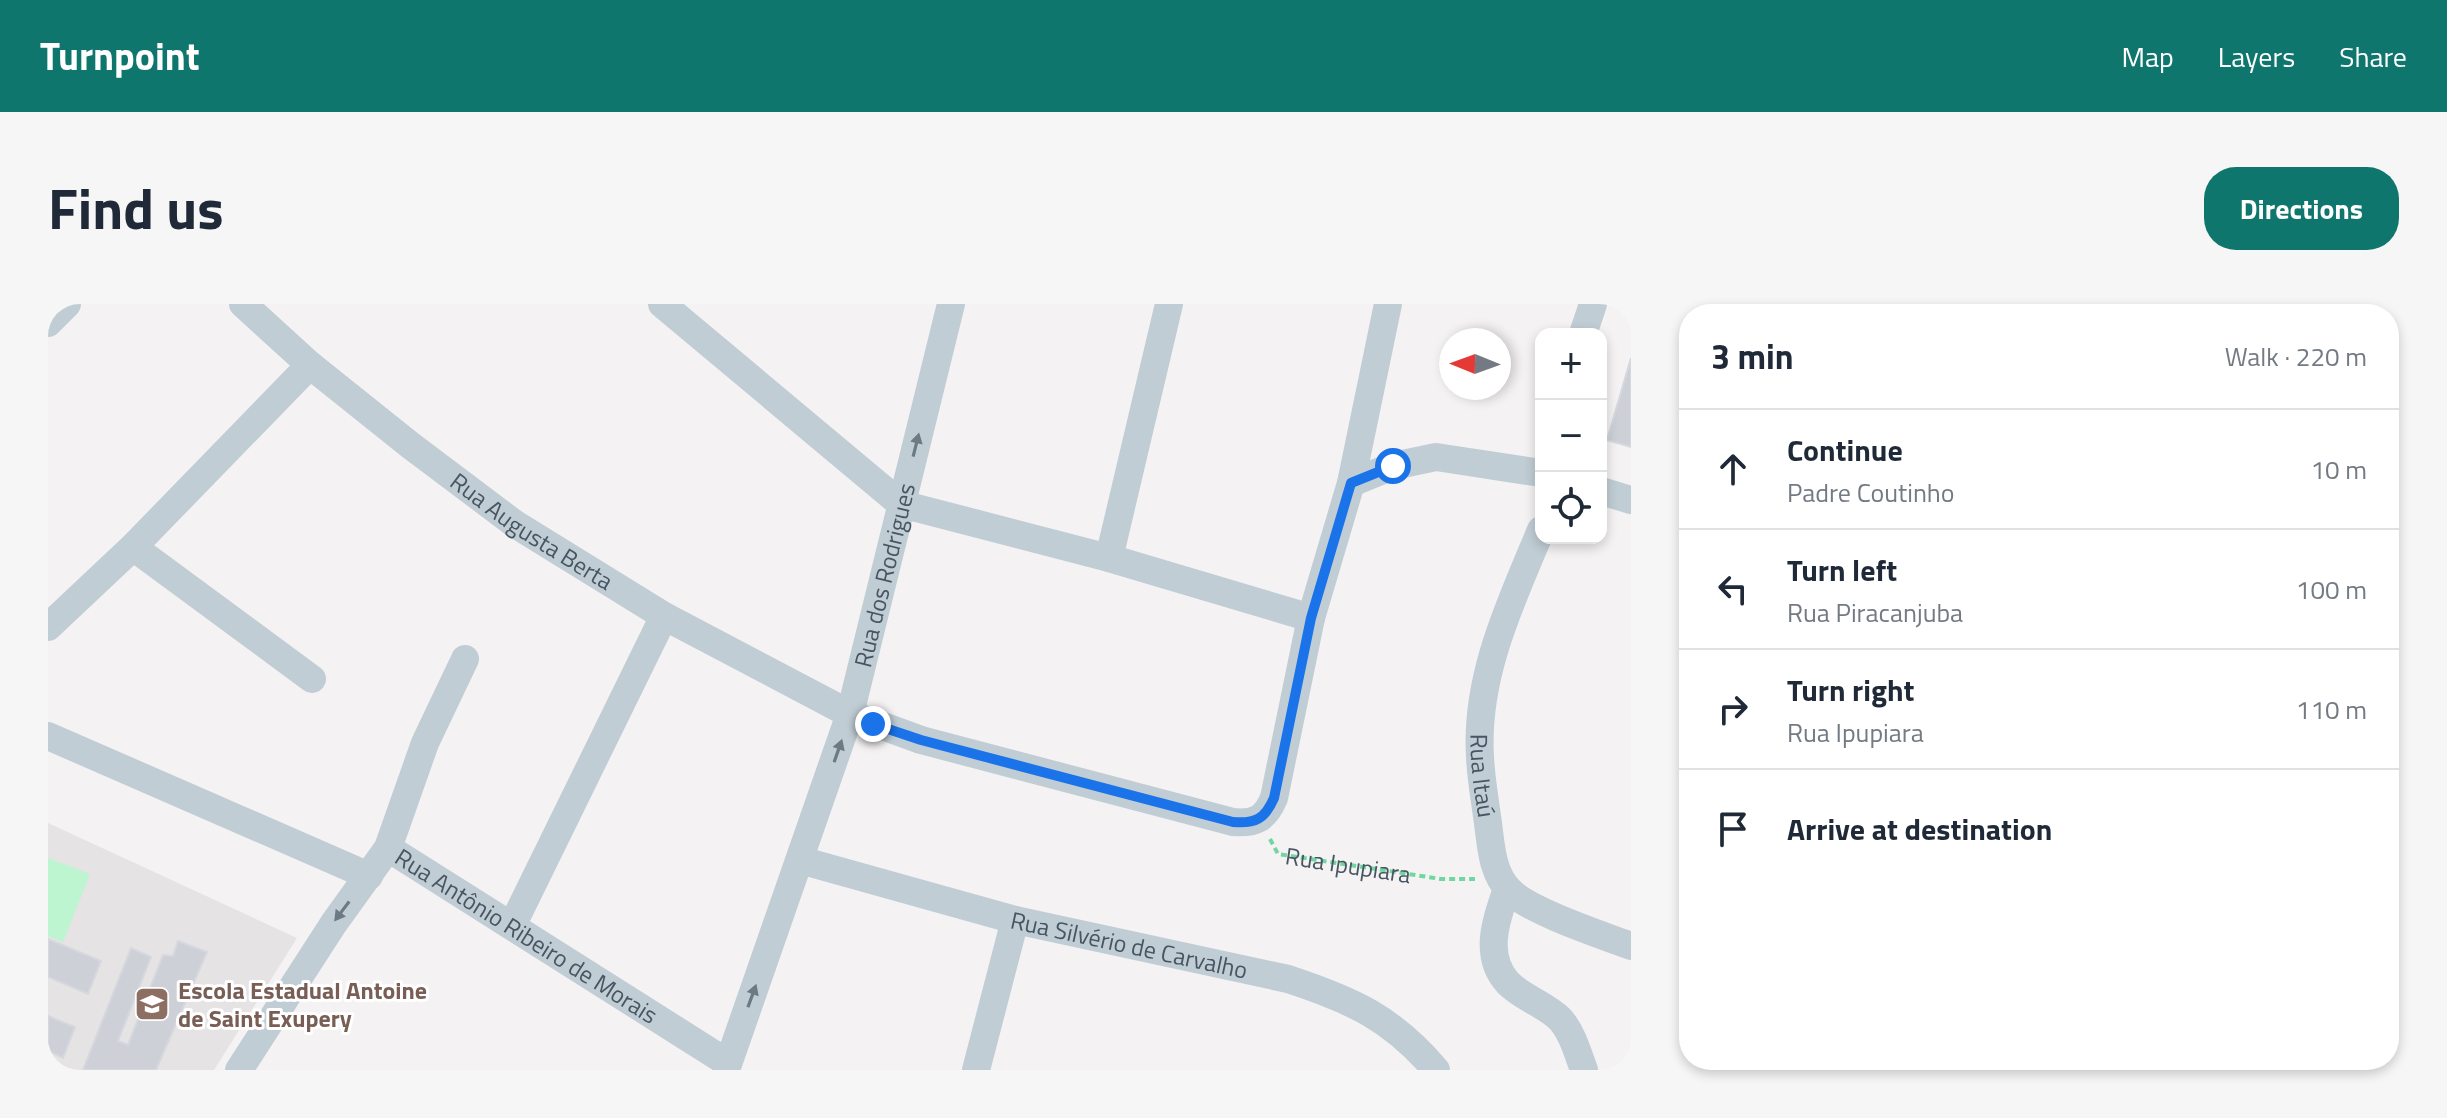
<!DOCTYPE html>
<html lang="en">
<head>
<meta charset="utf-8">
<style>
	:root { --surface:#fff; --page:#f6f6f7; --text:#1f2937; --muted:#747a83; --line:#e0e1e3; --accent:#0f766e }
	body { margin:0; font-family:"Titillium Web",sans-serif; background:var(--page); color:var(--text) }
	.controls { position:absolute; right:24px; top:24px; display:grid; overflow:hidden; border-radius:16px; box-shadow:0 4px 12px #0003 }
	.controls button { width:72px; height:72px; display:grid; place-items:center; padding:0; border:0; border-bottom:2px solid var(--line); background:var(--surface); color:var(--text); font:40px sans-serif }
	.compass { position:absolute; left:1391px; top:24px; width:72px; height:72px; border-radius:50%; background:var(--surface); box-shadow:0 4px 12px #0003; rotate:271deg }
	.stop { position:absolute; width:24px; height:24px; margin:-18px; border:6px solid #1a73e8; border-radius:50%; background:#fff }
	.stop.end { background:#1a73e8; border-color:#fff; box-shadow:0 2px 8px #0008 }
	.list { margin:0; padding:0; list-style:none }
	h2 { display:flex; justify-content:space-between; align-items:center; height:104px; margin:0; padding:0 32px; font-size:34px }
	h2 small { font-size:26px; font-weight:400; color:var(--muted) }
	.list li { display:grid; grid-template-columns:52px 1fr auto; gap:24px; align-items:center; box-sizing:border-box; height:120px; padding:0 32px; border-top:2px solid var(--line) }
	.list b { display:block; font-size:30px; white-space:nowrap }
	.list p { margin:0; font-size:26px; white-space:nowrap; color:var(--muted) }
	.list em { font-size:26px; font-style:normal; color:var(--muted) }
	.icon { flex:none; width:44px; height:44px; fill:none; stroke:currentColor; stroke-width:2; stroke-linecap:round; stroke-linejoin:round }
	.map { position:relative; flex:none; width:1583px; height:766px; overflow:hidden; border-radius:32px }
	header { display:flex; align-items:center; gap:48px; box-sizing:border-box; height:112px; padding:0 40px; background:var(--accent); color:#fff }
	header strong { font-size:38px }
	nav { display:flex; gap:44px; margin-inline-start:auto; font-size:28px }
	.intro { display:flex; align-items:center; justify-content:space-between; box-sizing:border-box; height:192px; padding:0 48px }
	h1 { margin:0; font-size:56px }
	.button { padding:20px 36px; border-radius:32px; background:var(--accent); color:#fff; font-size:28px; font-weight:700 }
	main { display:flex; gap:48px; padding:0 48px }
	aside { flex:1; background:var(--surface); border-radius:32px; box-shadow:0 4px 12px #0003 }
	.map>svg:first-child { display:block }
</style>
</head>
<body>
<header>
<strong>Turnpoint</strong>
<nav><a>Map</a><a>Layers</a><a>Share</a></nav>
</header>
<div class="intro"><h1>Find us</h1><a class="button">Directions</a></div>
<main>
<div class="map">
<svg width="1583" height="766" viewBox="0 0 1583 766">
	<rect width="100%" height="100%" fill="#f4f2f2"/>
	<!-- education -->
	<path fill="#e5e3e4" d="M0,519L249,634L166,766H0Z"/>
	<!-- green -->
	<path fill="#bdf5d0" d="M0,554L42,570L15,638L0,632Z"/>
	<!-- building -->
	<path fill="#cdd1d7" stroke="#d5d8de" stroke-width="2" d="M1583,54V143L1559,136Z
		M0,635L53,657L40,690L0,673Z
		M130,637L159,648L108,766H35L83,644L103,653L70,737L80,741L115,651L125,652Z
		M0,712L27,723L15,754L0,747Z"/>
	<g fill="none" stroke-linecap="round" stroke-linejoin="round">
		<!-- path -->
		<path stroke="#71d7a1" stroke-width="4" stroke-dasharray="6 4" stroke-linecap="butt" id="s1" d="M1222,535L1230,550L1393,575H1427"/>
		<!-- minor -->
		<g stroke="#c1cdd5" stroke-width="28">
			<path id="s2" d="M195,0L262,61L362,141L467,220L616,312L802,410L873,436L1185,518C1207,520 1217,515 1226,494L1263,314L1303,179L1340,0"/>
			<path d="M614,0L853,200L1061,254L1263,314"/>
			<path d="M0,19L19,0"/>
			<path d="M1535,30L1545,0"/>
			<path d="M1303,179L1345,162L1388,153L1493,169"/>
			<path d="M1553,187L1583,196"/>
			<path id="s3" d="M1493,226C1463,298 1427,372 1432,453C1433,475 1437,497 1440,519C1443,542 1444,570 1462,587C1481,607 1554,631 1583,642"/>
			<path d="M85,243L264,375"/>
			<path d="M1061,254L1121,0"/>
			<path d="M0,323L85,243L262,61"/>
			<path d="M0,432L321,572"/>
			<path id="s4" d="M340,544L680,759"/>
			<path id="s5" d="M752,556L967,616L1240,675C1304,696 1344,714 1388,766"/>
			<path d="M1459,585C1448,615 1435,652 1460,679C1475,694 1498,701 1512,715C1524,728 1530,750 1536,766"/>
			<path d="M464,622L616,312"/>
			<path d="M191,766L286,619L340,544L377,439L417,355"/>
			<path id="s6" d="M678,766L802,410L903,0"/>
			<path d="M928,766L967,616"/>
		</g>
	</g>
	<!-- one-way arrows -->
	<defs><path id="oneway-solid" d="M-6-.8H1V-3.2L6.5 0L1 3.2V.8H-6Z" transform="scale(2)"/></defs>
	<g fill="#6c7a84">
		<use href="#oneway-solid" transform="translate(868 141) rotate(-76)"/>
		<use href="#oneway-solid" transform="translate(790 447) rotate(-71)"/>
		<use href="#oneway-solid" transform="translate(294 607) rotate(127)"/>
		<use href="#oneway-solid" transform="translate(704 692) rotate(-70)"/>
	</g>
	<g fill="none" stroke-linecap="round" stroke-linejoin="round">
		<!-- route -->
		<path stroke="#1a73e8" stroke-width="10" d="M825,420L873,436L1185,518C1207,520 1217,515 1226,494L1263,314L1303,179L1345,162"/>
	</g>
	<!-- icons -->
	<defs>
		<g id="school-square" transform="scale(1.8)"><rect x="-9" y="-9" width="18" height="18" rx="4" fill="#8d6e63" stroke="#fff"/><path d="M0-5L7-2L0 1L-7-2ZM-4 1L0 2.5L4 1V4Q0 6-4 4Z" fill="#fff"/></g>
	</defs>
	<g fill-rule="evenodd">
		<use href="#school-square" x="104" y="700"/>
	</g>
	<g text-anchor="middle" dominant-baseline="central" stroke-width="6" stroke-linejoin="round" paint-order="stroke">
		<!-- street labels -->
		<g font-size="24" fill="#475662" stroke="#fff">
			<text stroke="none"><textPath href="#s2" startOffset="368">Rua Augusta Berta</textPath></text>
			<text stroke="none"><textPath href="#s6" startOffset="520">Rua dos Rodrigues</textPath></text>
			<text stroke="none"><textPath href="#s3" startOffset="256">Rua Itaú</textPath></text>
			<text stroke="none"><textPath href="#s1" startOffset="88">Rua Ipupiara</textPath></text>
			<text stroke="none"><textPath href="#s4" startOffset="164">Rua Antônio Ribeiro de Morais</textPath></text>
			<text stroke="none"><textPath href="#s5" startOffset="340">Rua Silvério de Carvalho</textPath></text>
		</g>
		<!-- education labels -->
		<g font-size="24" font-weight="bold" fill="#785e54" stroke="#fff" text-anchor="start">
			<text x="130" y="686">Escola Estadual Antoine<tspan x="130" dy="28">de Saint Exupery</tspan></text>
		</g>
	</g>
</svg>
<div class="controls">
<button>+</button>
<button>−</button>
<button><svg class="icon" aria-label="locate" viewBox="0 0 24 24"><circle cx="12" cy="12" r="6"/><path d="M12 2v4M12 18v4M2 12h4M18 12h4"/></svg></button>
</div>
<svg class="compass" viewBox="-18 -18 36 36"><path d="M0-13l5 13h-10z" fill="#e53935"/><path d="M0 13l5-13h-10z" fill="#747a83"/></svg>
<div class="stop" style="left:1345px;top:162px"></div>
<div class="stop end" style="left:825px;top:420px"></div>
</div>
<aside>
<h2>3 min<small>Walk · 220 m</small></h2>
<ul class="list">
<li><svg class="icon" aria-label="ahead" viewBox="0 0 24 24"><path d="M12 20V5M6 11l6-6 6 6"/></svg><div><b>Continue</b><p>Padre Coutinho</p></div><em>10 m</em></li>
<li><svg class="icon" aria-label="left" viewBox="0 0 24 24"><path d="M17 20v-9H6M10 6l-5 5 5 5"/></svg><div><b>Turn left</b><p>Rua Piracanjuba</p></div><em>100 m</em></li>
<li><svg class="icon" aria-label="right" viewBox="0 0 24 24"><path d="M7 20v-9h11M14 6l5 5-5 5"/></svg><div><b>Turn right</b><p>Rua Ipupiara</p></div><em>110 m</em></li>
<li><svg class="icon" aria-label="arrive" viewBox="0 0 24 24"><path d="M6 21V4h12l-3 4 3 4H6"/></svg><div><b>Arrive at destination</b></div></li>
</ul>
</aside>
</main>
</body>
</html>
